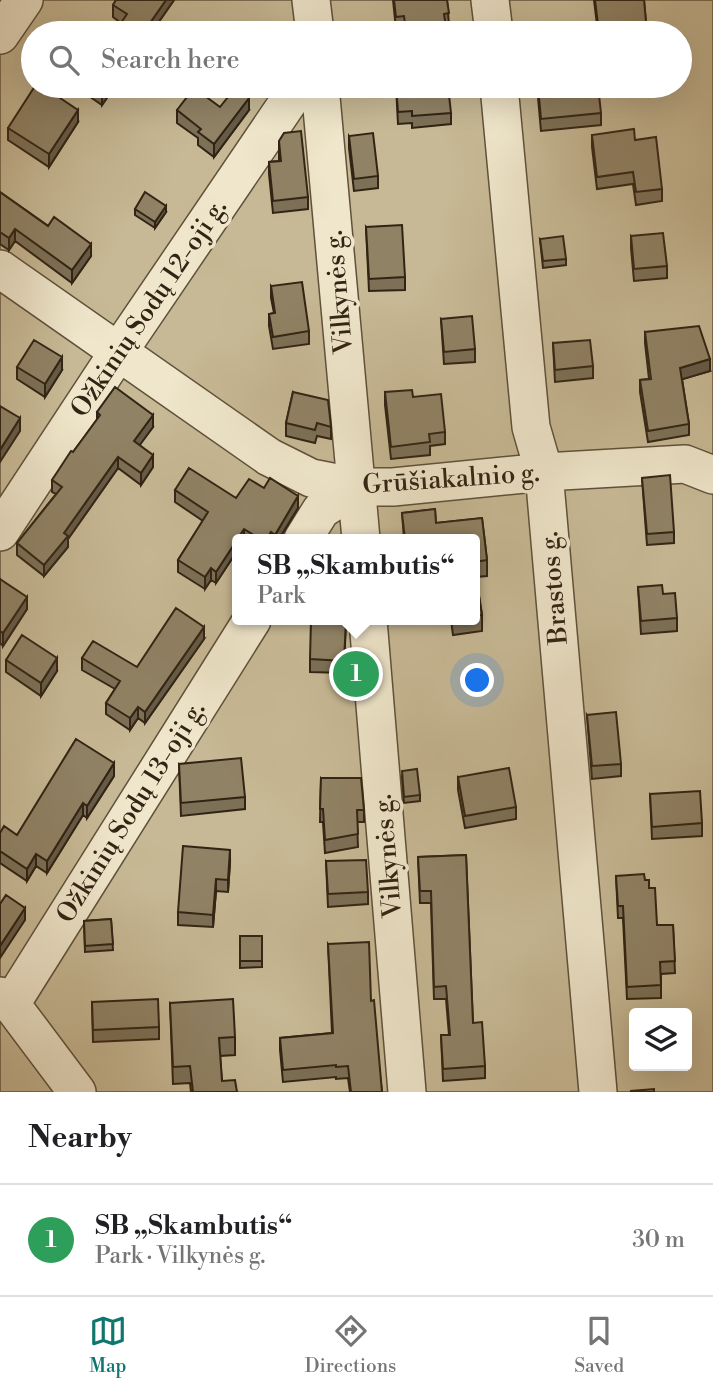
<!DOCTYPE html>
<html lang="en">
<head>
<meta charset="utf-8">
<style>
	:root { --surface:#fff; --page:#f6f6f6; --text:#202124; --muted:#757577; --line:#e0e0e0; --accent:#0f766e }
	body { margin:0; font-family:"Libre Bodoni",serif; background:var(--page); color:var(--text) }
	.controls { position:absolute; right:21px; bottom:21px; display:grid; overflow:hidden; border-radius:7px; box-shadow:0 7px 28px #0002 }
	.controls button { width:63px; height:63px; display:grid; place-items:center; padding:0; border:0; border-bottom:2px solid var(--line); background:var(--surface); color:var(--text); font:35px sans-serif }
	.you { position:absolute; left:478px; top:681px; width:24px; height:24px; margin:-18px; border:5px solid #fff; border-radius:50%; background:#1a73e8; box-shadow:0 0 0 10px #1a73e833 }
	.badge { display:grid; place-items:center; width:46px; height:46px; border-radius:50%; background:var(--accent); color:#fff; font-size:23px; font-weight:700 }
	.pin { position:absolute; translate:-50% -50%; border:4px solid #fff; box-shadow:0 2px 7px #0006 }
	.popup { position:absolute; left:232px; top:534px; width:248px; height:91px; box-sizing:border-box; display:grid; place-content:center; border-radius:7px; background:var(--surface); filter:drop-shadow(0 2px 5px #0005); font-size:23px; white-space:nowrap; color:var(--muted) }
	.popup b { font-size:26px; color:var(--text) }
	.popup::after { content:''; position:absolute; left:50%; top:100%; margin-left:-14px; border:14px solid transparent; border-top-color:var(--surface) }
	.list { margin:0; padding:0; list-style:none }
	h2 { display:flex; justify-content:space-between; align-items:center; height:91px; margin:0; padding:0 28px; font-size:30px }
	h2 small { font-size:23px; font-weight:400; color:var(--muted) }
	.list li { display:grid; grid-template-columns:46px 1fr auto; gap:21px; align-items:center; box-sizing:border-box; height:112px; padding:0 28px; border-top:2px solid var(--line) }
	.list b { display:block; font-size:26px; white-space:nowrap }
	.list p { margin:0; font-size:23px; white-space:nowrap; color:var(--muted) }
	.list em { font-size:23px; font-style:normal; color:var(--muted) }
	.icon { flex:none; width:38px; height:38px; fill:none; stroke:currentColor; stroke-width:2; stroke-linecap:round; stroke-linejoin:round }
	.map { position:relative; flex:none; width:713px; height:1092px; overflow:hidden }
	.search { position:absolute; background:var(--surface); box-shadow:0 7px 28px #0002; left:21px; right:21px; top:21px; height:77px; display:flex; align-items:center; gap:18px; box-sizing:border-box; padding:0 24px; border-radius:38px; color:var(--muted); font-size:26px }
	.sheet { height:203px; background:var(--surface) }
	nav { display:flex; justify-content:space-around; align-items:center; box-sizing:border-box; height:98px; border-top:2px solid var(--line); background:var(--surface); font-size:19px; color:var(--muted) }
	nav a { display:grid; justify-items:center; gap:4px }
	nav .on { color:var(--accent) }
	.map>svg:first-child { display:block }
</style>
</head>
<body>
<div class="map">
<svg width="713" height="1092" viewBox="0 0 713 1092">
	<rect width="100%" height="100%" fill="#e6d8af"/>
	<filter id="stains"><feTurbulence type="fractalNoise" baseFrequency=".00286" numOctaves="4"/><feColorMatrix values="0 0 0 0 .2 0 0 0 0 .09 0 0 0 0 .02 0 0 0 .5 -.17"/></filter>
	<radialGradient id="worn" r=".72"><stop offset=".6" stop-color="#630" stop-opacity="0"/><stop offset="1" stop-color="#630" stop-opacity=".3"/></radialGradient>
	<!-- green -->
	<path fill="#c7b995" stroke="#7c6e54" stroke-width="2" fill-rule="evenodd" d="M0,0H713V1092H0ZM33,33H680V86H33ZM237,539H475V620H237ZM634,1013H687V1066H634Z"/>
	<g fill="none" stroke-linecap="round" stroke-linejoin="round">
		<!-- minor casing -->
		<g stroke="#5f513b" stroke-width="40">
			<path id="minor" d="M311,0L315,33
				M490,0L494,33
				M0,35L24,0
				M320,86L361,539
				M499,86L531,427L544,472L598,1092
				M0,269L269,457L311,478L357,487H393L544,472L685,464L713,475
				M0,532L119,351L299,86
				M303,539L321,510L357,487
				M368,620L407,1092
				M0,996L11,1004L77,1092
				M11,1004L252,620"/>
		</g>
		<!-- minor -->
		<use href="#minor" stroke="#efe6cb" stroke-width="37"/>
	</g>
	<!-- wall -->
	<path fill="#7c7057" stroke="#322414" stroke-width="2" d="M116,0H174L151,33L121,23L113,17V5Z
		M393,0H447L449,25H445L446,33H404V28L396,29Z
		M594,0H644L647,33H598Z
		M83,86H115L102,105L83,92Z
		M396,86L451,113V124L412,128V123L398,124Z
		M537,86L601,113V125L541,131Z
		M220,107L249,110L214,157L198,145V138L177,123V110Z
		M78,122L49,167L8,140V128Z
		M592,135L635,140L662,189V201L636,205L633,184L597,189L592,147Z
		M349,136L378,176V188L354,191L349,148Z
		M279,141L308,197V209L273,213L269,174V162L279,161Z
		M0,192L91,256L72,283L15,241L9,250L0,244Z
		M135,209L166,212L155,228L135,215Z
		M366,227L405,277V290L369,291Z
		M631,236L667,266V278L634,281L631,248Z
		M540,239L566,259V265L543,268Z
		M271,286L309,331V344L273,349L269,326V314L274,313L271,298Z
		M441,319L475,349V362L444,364Z
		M645,332L710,371L682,379L689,424V435L648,442L640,392V380L649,379L645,343Z
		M553,343L593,366V378L555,382Z
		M17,367L62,370L45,397L17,379Z
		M293,392L331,427V439L317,436L315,443L286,436V423Z
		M385,392L413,397L445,432V444L430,446V455L391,459L385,405Z
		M97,412L153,427L139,445L153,467L141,485L118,468L68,539V547L44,576L17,555V543L56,494L52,492V480L97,420Z
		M642,478L674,532V543L647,545Z
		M264,488L298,508L279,539H237V551L216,583L211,580L205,589L178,572V560L203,521L175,502V490L236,498Z
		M435,509L436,523L482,518L487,560V576L476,577L482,615V631L453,635L451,620H475V539H404L402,513Z
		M0,579L27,609L3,646L0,643Z
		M638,587L663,594L677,618V631L641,634Z
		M346,620L344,673L310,672V659Z
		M204,639L145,723L138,718L130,730L106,714V703L115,689L82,670V658L137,667Z
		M6,660L57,671L41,696L6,672Z
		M587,715L621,764V776L592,779Z
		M179,764L245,797V809L181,816Z
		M114,776L87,818L83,815L47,873L36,866L27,881L0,863V833L17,835Z
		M402,777L420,795V801L404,803Z
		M458,777L516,807V819L465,828L458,790Z
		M321,778L364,810V822H357L358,847L325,853L323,822H320Z
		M650,794L702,823V836L652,839Z
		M466,855L473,1023L485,1066V1078L443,1081L441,1035H449L446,999H434L431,903H420L418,857Z
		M326,861L368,892V904L328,907Z
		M230,862L228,892L216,891L213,927L178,925V912Z
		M616,876L645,880L649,888L657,925H673L675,973L661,974V998L627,999L623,918H618Z
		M111,919L113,950L85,952L84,921Z
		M240,936H262V967L240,968Z
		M328,944L371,1001L382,1092H350L348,1078L336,1079V1077L283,1082L280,1050V1038L332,1033Z
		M92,1002L159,1027V1039L93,1042Z
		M170,1003L235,1037V1055L220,1056L222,1081L237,1092H191L190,1083L173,1084Z"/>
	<!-- shaded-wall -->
	<path fill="#655b47" stroke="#322414" stroke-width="2" d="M166,0H174L151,33H143Z
		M107,86H115L102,105V93Z
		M249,98V110L214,157V144Z
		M78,110V122L49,167V154Z
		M166,206V212L155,228V222Z
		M15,229V241L9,250V238Z
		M91,244V256L72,283V270Z
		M62,357V370L45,397V384Z
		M710,359V371L680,380V368Z
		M153,415V427L134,453V441Z
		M20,418V431L0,462V450Z
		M153,455V467L141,485V473Z
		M118,457V468L68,539V547L44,576V565L64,533Z
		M298,496V508L279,539H275V535Z
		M244,529V539H237V551L216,583V572Z
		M211,568V580L205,589V577Z
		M27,597V609L3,646V633Z
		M204,627V639L145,723V712Z
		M57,658V671L41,696V683Z
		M138,707V718L130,730V718Z
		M114,763V776L87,818V806Z
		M83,803V815L47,873V861Z
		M230,850V862L228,892V880Z
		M36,854V866L27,881V869Z
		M216,879V891L213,927V915Z
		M25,908V920L0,958V946Z"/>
	<!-- building -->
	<path fill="#908265" stroke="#322414" stroke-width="2" d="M116,0H166L143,33H114L127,14L113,5Z
		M394,0H447L449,13L444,14L446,27L436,28L437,33H413V30L406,31L404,16L396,17Z
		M595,0H644L647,33H599Z
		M243,27L253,33H239Z
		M35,86H42L78,110L49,154L8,128Z
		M91,86H107L102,93Z
		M396,86H448L451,113L412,116V111L398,112Z
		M538,86H598L601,113L541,119Z
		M236,87L249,98L214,144L198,132L201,129L177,110L194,88L220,107Z
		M634,129L635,140L656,137L662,189L636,192L633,172L597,177L592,135Z
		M301,131L308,197L273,201L269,162L281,161L279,141L284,133Z
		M373,133L378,176L354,179L349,136Z
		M0,192L48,226L54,217L91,244L72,270L15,229L9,238L0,232Z
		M145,192L166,206L155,222L135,209Z
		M402,225L405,277L369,279L366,227Z
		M663,233L667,266L634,269L631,236Z
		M563,236L566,259L543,261L540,239Z
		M302,282L309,331L273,337L269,314L275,313L271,286Z
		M472,316L475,349L444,352L441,319Z
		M699,326L710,359L680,368L689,424L648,431L640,380L651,379L645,332Z
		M34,340L62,357L45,384L17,367Z
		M590,340L593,366L555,370L553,343Z
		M115,387L153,415L134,441L153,455L141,473L118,457L64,533L68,536L44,565L17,543L62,487L52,480L71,451L73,452L100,415L97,412Z
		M412,390L413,397L441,394L445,432L429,434L430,442L391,447L385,392Z
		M293,392L328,400L331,427L317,423L315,430L286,423Z
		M0,406L20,418L0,450Z
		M189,468L236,498L249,479L264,488L270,478L298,496L275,535L271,532L266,539H260L244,529L216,572L211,568L205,577L178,560L208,512L175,490Z
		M670,475L674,532L647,534L642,478Z
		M435,509L436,523L482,518L487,560L475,562V539H405L402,513Z
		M475,570L482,615L475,616Z
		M0,579L27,597L3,633L0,631Z
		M662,585L663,594L675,593L677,618L641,621L638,587Z
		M176,608L204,627L145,712L138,707L130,718L106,703L120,681L82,658L93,641L137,667Z
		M311,620H346L344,661L310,659Z
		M22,635L57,658L41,683L6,660Z
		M616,712L621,764L592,766L587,715Z
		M76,739L114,763L87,806L83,803L47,861L36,854L27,869L0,851V833L4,826L17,835Z
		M241,758L245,797L181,803L179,764Z
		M509,768L516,807L465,816L458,777Z
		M417,769L420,795L404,797L402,771Z
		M321,778H361L364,810H357L358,834L325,840L323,809H320Z
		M700,791L702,823L652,827L650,794Z
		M183,846L230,850L228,880L216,879L213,915L178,912Z
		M466,855L473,1023L482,1022L485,1066L443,1069L441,1035H450L446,986L434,987L431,891H420L418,857Z
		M366,860L368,892L328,894L326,861Z
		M644,874L645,880H649V888H655L657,925H673L675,961L660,962L661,985L627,987L623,906H618L616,876Z
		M6,895L25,908L0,946V904Z
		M111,919L113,944L85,946L84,921Z
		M240,936H262V961H240Z
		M369,942L371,1001L374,1000L382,1092H351L348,1066L336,1067V1065L283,1070L280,1038L333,1033L328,944Z
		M158,999L159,1027L93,1030L92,1002Z
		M233,999L235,1037L219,1038L222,1081L235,1080L237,1092H193L190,1066L173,1067L170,1003Z
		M654,1089V1092H631V1091Z"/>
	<g text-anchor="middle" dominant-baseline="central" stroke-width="7" stroke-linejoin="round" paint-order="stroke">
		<!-- street labels -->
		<g font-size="26" fill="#322414" stroke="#efe6cb">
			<text transform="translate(339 292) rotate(-95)">Vilkynės g.</text>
			<text transform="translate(149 308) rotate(-56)">Ožkinių Sodų 12-oji g.</text>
			<text transform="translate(451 479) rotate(-4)">Grūšiakalnio g.</text>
			<text transform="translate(554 588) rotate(-95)">Brastos g.</text>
			<text transform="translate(131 812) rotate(-58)">Ožkinių Sodų 13-oji g.</text>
			<text transform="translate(388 856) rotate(-95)">Vilkynės g.</text>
		</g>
	</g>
	<rect width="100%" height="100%" filter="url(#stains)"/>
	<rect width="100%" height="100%" fill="url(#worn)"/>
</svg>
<div class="controls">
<button><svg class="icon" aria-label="layers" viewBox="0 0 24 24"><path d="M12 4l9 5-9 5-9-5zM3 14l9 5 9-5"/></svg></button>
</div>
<div class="you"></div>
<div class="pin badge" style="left:356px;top:674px;background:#2e9e5b">1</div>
<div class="popup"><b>SB „Skambutis“</b>Park</div>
<div class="search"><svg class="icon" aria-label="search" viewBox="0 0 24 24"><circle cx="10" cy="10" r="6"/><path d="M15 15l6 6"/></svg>Search here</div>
</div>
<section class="sheet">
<h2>Nearby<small></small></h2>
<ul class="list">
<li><span class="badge" style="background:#2e9e5b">1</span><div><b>SB „Skambutis“</b><p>Park · Vilkynės g.</p></div><em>30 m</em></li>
</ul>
</section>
<nav>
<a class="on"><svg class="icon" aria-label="map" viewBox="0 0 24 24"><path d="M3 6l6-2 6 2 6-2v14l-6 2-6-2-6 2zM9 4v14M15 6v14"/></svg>Map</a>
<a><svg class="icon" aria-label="directions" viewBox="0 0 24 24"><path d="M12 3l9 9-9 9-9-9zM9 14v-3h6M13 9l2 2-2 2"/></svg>Directions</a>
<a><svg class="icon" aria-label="saved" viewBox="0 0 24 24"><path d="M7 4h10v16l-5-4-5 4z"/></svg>Saved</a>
</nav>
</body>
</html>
